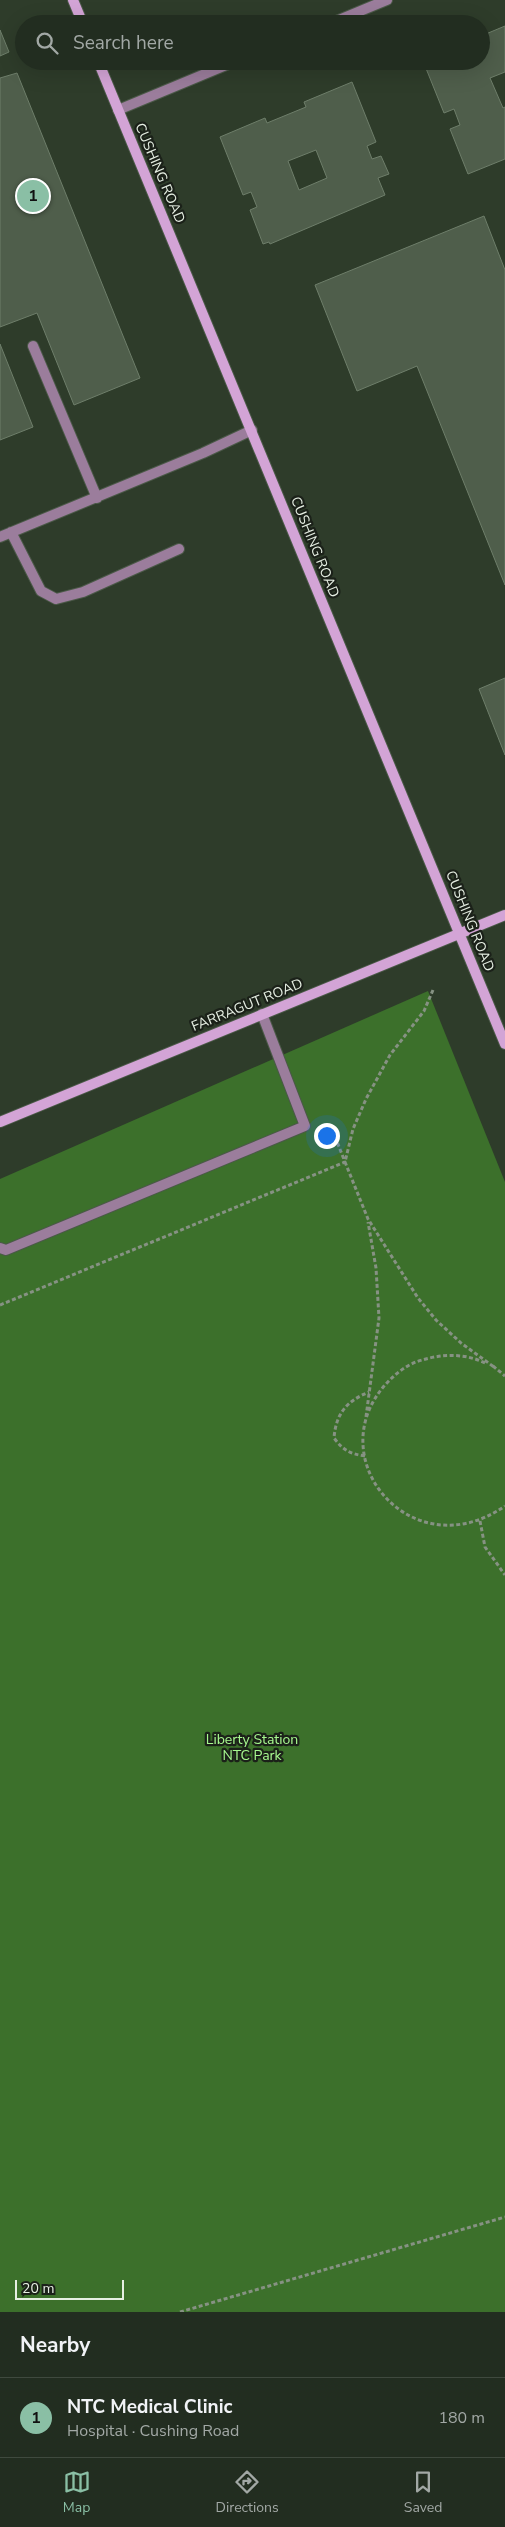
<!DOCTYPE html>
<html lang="en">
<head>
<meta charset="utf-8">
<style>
	:root { --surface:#222d20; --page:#2e392d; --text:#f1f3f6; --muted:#a2a8a5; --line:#3f493e; --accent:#8abfa5 }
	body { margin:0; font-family:"Nunito Sans",sans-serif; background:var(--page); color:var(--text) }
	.scale { position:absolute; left:15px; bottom:12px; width:109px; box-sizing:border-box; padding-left:5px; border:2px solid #e6efe3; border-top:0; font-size:14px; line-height:18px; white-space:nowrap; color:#e6efe3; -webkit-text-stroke:4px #1b2119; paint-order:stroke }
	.you { position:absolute; left:326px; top:1135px; width:18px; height:18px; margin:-12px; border:4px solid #fff; border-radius:50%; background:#1a73e8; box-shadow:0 0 0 8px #1a73e833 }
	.badge { display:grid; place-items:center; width:32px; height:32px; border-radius:50%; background:var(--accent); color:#111; font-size:16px; font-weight:700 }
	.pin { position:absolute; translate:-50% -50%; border:2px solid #fff; box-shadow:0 1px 5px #0006 }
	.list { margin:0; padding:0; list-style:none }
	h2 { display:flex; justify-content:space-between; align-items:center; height:65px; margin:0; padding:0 20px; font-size:21px }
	h2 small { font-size:16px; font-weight:400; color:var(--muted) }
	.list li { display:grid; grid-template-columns:32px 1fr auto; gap:15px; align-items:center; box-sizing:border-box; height:80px; padding:0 20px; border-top:1px solid var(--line) }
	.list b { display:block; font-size:19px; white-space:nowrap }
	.list p { margin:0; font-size:16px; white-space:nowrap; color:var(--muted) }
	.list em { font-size:16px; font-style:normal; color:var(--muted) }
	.icon { flex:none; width:28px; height:28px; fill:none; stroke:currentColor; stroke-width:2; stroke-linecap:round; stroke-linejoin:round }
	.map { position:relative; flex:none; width:505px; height:2312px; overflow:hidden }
	.search { position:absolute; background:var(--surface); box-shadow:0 5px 20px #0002; left:15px; right:15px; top:15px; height:55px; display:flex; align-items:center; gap:12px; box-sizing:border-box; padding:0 18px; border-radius:28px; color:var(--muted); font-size:19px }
	.sheet { height:145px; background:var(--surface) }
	nav { display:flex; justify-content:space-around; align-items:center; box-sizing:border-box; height:70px; border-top:1px solid var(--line); background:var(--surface); font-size:14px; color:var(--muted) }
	nav a { display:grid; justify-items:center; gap:2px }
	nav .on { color:var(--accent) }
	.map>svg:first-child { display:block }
</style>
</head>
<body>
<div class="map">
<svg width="505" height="2312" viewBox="0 0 505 2312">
	<rect width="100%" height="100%" fill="#2e3c2a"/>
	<!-- green -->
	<path fill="#3c702b" d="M428,991L505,1182V2312H0V1179Z"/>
	<!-- building -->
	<path fill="#4f5e4b" stroke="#6e7e6a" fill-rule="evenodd" d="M505,26V72L490,78L503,108L505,107V159L468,174L450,129L460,125L454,109L444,113L423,61H481V36Z
		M0,30L9,52L0,56Z
		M17,73L140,378L74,405L37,313L0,327V78Z
		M352,82L376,142L367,146L372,159L381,156L389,174L378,178L385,195L270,244L269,242L263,244L250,210L257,207L251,192L243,195L220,137L265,118L267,123L306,107L304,102ZM316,150L327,178L299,190L288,161Z
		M484,216L505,270V585L417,366L357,391L315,285Z
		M0,344L33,427L0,440Z
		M505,678V755L479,689Z"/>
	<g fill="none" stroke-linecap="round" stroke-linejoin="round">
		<!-- lane casing -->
		<g stroke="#4b5948" stroke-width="12">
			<path id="lane" d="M33,346L97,498
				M11,532L41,591L56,599L83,592L179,549
				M0,537L203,453L252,430
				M0,1248L6,1250L305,1126L262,1014"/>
		</g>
		<!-- street casing -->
		<g stroke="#4b5948" stroke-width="12">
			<path id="street" d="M329,24L387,0
				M118,110L236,61"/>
		</g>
		<!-- secondary casing -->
		<g stroke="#4b5948" stroke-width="12">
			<path id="secondary" d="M73,0L83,24
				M98,61L505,1044
				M0,1122L505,915"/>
		</g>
		<!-- path -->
		<path stroke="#869283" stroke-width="3" stroke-dasharray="4 2.5" stroke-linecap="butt" d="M433,990L424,1011L390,1055L366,1099L353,1129L345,1162L368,1219L418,1298L436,1320L461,1343L494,1367
			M0,1305L345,1162L330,1124
			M485,1363C465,1353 442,1354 422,1360C407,1364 395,1374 385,1385C319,1460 413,1570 505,1506
			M493,1366L505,1376
			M366,1417L379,1318L376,1268L368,1222
			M365,1456C350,1454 343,1450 334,1438C336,1413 347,1401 369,1392
			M480,1521L485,1547L505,1575
			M180,2312L505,2217"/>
		<!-- lane -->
		<use href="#lane" stroke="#9b7d9c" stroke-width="10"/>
		<!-- street -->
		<use href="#street" stroke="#9b7d9c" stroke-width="10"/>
		<!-- secondary -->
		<use href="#secondary" stroke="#d3a4d6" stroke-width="10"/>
	</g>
	<g text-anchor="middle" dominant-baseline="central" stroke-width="4.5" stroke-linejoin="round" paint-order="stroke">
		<!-- street labels -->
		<g font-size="14" fill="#e6efe3" stroke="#1b2119">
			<text transform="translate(160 173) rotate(67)">CUSHING ROAD</text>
			<text transform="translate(315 547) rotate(68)">CUSHING ROAD</text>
			<text transform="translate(470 921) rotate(68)">CUSHING ROAD</text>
			<text transform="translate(247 1005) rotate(-22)">FARRAGUT ROAD</text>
		</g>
		<!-- park labels -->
		<g font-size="14" fill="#a7f88f" stroke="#1b2119">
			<text x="252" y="1739">Liberty Station<tspan x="252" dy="16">NTC Park</tspan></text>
		</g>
	</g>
</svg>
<div class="scale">20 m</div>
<div class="you"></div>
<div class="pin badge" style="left:33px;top:196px">1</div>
<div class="search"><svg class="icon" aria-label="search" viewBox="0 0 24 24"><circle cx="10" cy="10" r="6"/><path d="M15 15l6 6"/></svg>Search here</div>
</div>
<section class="sheet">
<h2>Nearby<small></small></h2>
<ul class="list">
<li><span class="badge">1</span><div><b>NTC Medical Clinic</b><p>Hospital · Cushing Road</p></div><em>180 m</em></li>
</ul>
</section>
<nav>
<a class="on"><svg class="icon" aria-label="map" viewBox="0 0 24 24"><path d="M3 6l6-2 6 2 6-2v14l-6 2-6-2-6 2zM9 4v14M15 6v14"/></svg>Map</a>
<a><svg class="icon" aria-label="directions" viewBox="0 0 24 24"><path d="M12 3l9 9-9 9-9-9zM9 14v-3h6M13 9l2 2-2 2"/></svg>Directions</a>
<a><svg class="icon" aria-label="saved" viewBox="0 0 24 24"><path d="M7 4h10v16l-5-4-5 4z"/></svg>Saved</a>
</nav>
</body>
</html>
